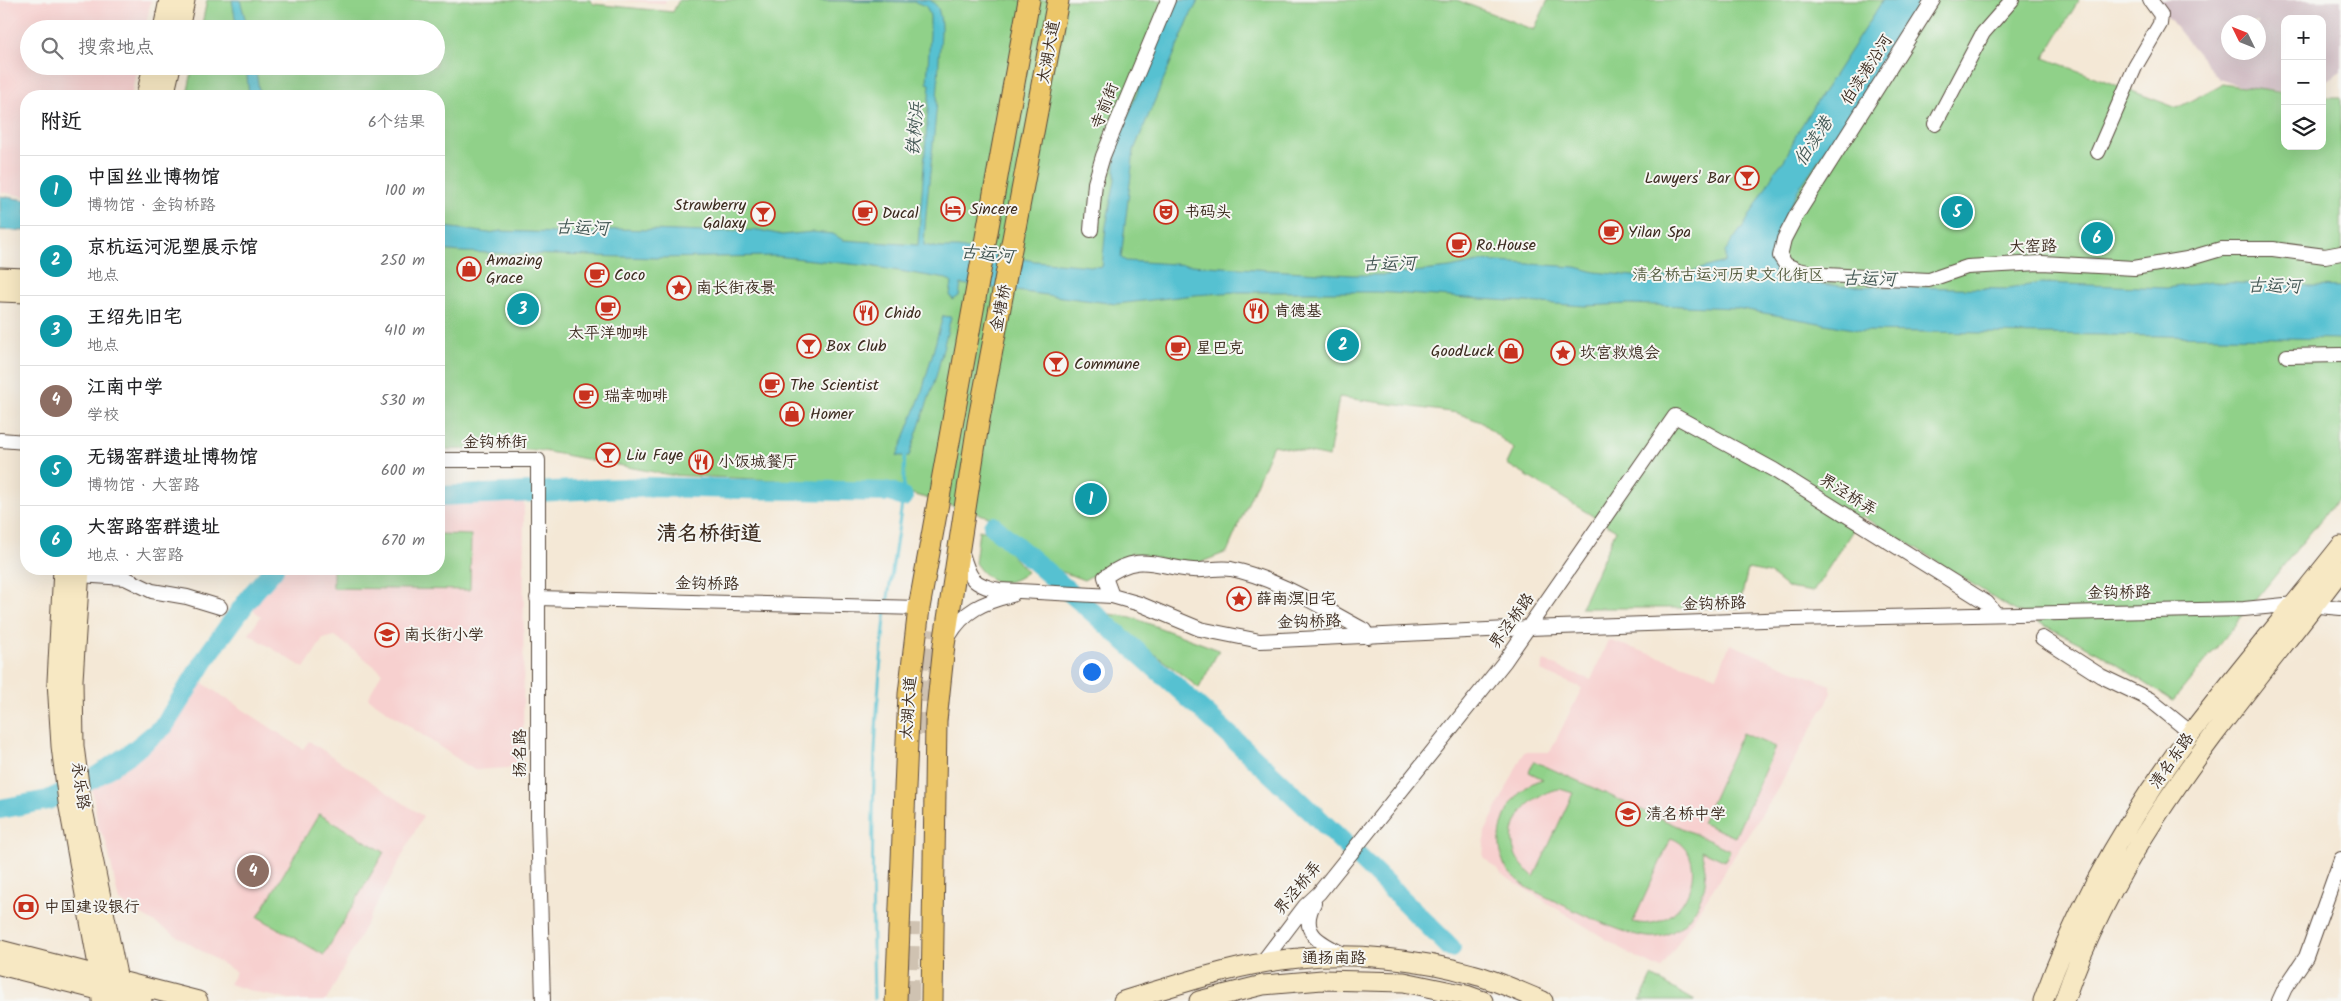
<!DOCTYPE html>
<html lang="zh">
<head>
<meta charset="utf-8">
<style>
	:root { --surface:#fff; --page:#f6f6f6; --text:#202124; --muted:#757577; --line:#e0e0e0; --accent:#b45309 }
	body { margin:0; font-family:Kalam,"LXGW WenKai TC",sans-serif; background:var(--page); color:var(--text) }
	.controls { position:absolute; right:15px; top:15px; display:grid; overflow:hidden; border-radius:10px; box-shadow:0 5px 20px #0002 }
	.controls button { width:45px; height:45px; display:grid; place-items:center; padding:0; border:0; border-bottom:1px solid var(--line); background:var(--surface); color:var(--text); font:25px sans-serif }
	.compass { position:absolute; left:2221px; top:15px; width:45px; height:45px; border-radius:50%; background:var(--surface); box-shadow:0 5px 20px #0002; rotate:313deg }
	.you { position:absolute; left:1091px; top:671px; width:18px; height:18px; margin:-12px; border:4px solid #fff; border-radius:50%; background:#1a73e8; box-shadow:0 0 0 8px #1a73e833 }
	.badge { display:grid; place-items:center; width:32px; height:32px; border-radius:50%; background:var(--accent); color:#fff; font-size:16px; font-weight:700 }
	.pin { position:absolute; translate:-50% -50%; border:2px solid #fff; box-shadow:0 1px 5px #0006 }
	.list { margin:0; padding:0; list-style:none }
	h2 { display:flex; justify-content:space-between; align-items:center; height:65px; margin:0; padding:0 20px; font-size:21px }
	h2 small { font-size:16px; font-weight:400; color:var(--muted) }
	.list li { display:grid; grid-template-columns:32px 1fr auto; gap:15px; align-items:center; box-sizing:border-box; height:70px; padding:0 20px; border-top:1px solid var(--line) }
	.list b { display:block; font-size:19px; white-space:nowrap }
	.list p { margin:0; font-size:16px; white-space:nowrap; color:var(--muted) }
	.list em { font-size:16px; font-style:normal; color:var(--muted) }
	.icon { flex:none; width:28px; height:28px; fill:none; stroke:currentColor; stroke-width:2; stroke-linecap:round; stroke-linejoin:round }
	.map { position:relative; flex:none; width:2341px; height:1001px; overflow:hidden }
	.search { position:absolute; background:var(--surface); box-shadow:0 5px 20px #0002; left:20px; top:20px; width:425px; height:55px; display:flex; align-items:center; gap:12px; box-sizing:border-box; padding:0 18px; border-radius:28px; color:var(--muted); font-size:19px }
	.panel { position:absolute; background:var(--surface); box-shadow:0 5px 20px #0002; left:20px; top:90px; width:425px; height:485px; border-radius:20px }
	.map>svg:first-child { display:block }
</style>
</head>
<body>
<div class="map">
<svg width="2341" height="1001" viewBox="0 0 2341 1001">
	<rect width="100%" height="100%" fill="#f6f6f2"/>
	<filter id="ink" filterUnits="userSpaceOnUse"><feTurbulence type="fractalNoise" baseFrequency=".02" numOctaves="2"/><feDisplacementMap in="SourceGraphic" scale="10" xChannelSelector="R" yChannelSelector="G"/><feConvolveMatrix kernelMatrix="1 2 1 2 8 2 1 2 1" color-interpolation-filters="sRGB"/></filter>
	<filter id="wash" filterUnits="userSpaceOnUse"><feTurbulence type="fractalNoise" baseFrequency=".0096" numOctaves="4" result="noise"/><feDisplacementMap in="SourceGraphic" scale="20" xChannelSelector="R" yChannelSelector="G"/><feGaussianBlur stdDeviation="1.12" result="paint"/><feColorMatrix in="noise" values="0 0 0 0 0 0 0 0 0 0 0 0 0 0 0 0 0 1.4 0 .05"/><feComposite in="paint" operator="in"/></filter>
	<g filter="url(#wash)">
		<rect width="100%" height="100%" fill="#f4e8d6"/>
		<!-- built -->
		<path fill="#f7d0cf" d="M0,0H151L145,29H29V66H137L131,96H26V196L0,192Z
			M614,0H666L665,3Z
			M524,500L523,763L507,768L474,770L368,698L382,672L335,636L323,639L304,668L249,634L261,616L250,608L267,587L286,569H439V506Z
			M1608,640L1717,676L1730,644L1830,685L1832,693L1774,795L1661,969L1630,954L1504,876L1483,857L1485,832L1524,752H1550L1582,688L1541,671L1544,661L1591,680Z
			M201,682L303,749L309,741L423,816L326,1001H301L261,994L229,984L236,972L119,901L106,841L98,828L91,780L124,765L159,735Z"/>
		<!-- industrial -->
		<path fill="#d2bec5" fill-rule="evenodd" d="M2154,0H2341V71L2322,83V19H2285V91L2252,90L2219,79ZM2228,22H2258V52H2228Z"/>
		<!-- green -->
		<path fill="#90d189" stroke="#667e54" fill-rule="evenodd" d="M207,0H590L594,4L673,12L679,0H1457L1534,30L1548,0H2079L2044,58L2177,108L2222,84L2285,93V146H2322V97H2341V495L2173,701L2099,653L2010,608L1916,548L1862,516L1813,592L1788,588L1769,573L1748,569L1739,608H1581L1616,530L1507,464L1514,449L1481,422L1457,413L1339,397L1329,457L1273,445L1227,552L1194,565L1132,553L1084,580L1052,568L996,519L882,485L670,475L538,450L439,449V96H187L193,66H436V29H201Z
			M979,530L992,533L1027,572C1007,588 990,585 975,563Z
			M439,534L471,535L470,590L333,588V569H439Z
			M1109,614L1131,617L1219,650L1199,688L1132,637Z
			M1742,733L1775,747L1735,837L1702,823Z
			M1534,761L1730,850L1725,861L1701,850C1708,877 1708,887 1693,912C1686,924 1672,935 1657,937C1629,941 1556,901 1528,888C1519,881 1508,874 1504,864C1491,832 1510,788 1543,779L1529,772ZM1560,789L1573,793L1534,877C1527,870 1518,863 1515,853C1504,822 1531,793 1560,789ZM1671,838C1714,853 1688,936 1633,922Z
			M319,814L384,852L324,955L258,917Z
			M1652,976L1695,1001H1640Z"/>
		<!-- water -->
		<path fill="#56c1d1" stroke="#487678" d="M232,0H240L248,29H237Z
			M774,0H930C934,3 938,6 939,12C943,26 940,43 939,58C938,121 927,182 924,245L938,248H958L1035,261L1102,267L1106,226L1115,180V148L1156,46L1178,0H1199L1191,14L1134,150L1121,258L1126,261L1352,275H1386L1450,268L1483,261L1576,267L1595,272L1652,278L1675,276L1725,262V251L1746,222L1775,171L1785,159L1798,131L1883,0H1926L1884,65L1798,190L1777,232L1774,254L1781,268L1800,282L1841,286L2008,289L2040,283L2166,288L2211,282L2341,287V339L1864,331L1736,308L1628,304L1585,306L1377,292H1236L1195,295L1116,304L961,284L959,296L953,300L950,295L952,283L947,279L869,266L775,256L656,258L462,252L439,250V226L488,233L501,231L587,234L618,229L708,232L759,230L782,235L812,232L833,234L843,240L918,245L930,84L927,83L930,34V16L926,6L915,2Z
			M246,66H255L260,96H249Z
			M0,196L26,200V231L0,230Z
			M943,316L951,317L936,377L909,456H897L921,395Z"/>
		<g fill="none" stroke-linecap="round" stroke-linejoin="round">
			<!-- stream -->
			<path stroke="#56c1d1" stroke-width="3" d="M887,604L903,497L905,452
				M874,999C871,870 871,739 886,610"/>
			<!-- river -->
			<path stroke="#56c1d1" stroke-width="20" d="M439,496L647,487L891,492L903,497
				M993,526C1151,661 1305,801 1451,948
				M0,809L48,800L94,778L131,753L164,726L210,652L253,593L274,569"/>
		</g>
	</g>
	<g filter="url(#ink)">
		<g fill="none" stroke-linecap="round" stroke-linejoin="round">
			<!-- trunk-tunnel -->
			<path stroke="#cfc2b1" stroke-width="22" stroke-dasharray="22 11" stroke-linecap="butt" d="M927,735V691L936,630
				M908,1001L909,923"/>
			<!-- minor casing -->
			<g stroke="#57463a" stroke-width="16">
				<path id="minor" d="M1933,0L1796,216L1784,239L1780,256L1786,265L1798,270L1825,275L1929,280L1967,267L2042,263L2134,268L2187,259L2221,249H2273L2325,256L2341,253
					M1935,124L1983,33L2012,0
					M2098,152L2135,67L2160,24L2161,15L2150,0
					M1091,230L1095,183L1103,156L1168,0
					M2287,356L2341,355
					M0,440L26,442
					M439,460H538V819L543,1001
					M961,550C969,576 970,585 999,590L1112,596L1140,604L1200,629L1260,641L1529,628L1793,619L2244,609L2295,604L2341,608
					M79,575L125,578L152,591L187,597L220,607
					M1112,596L1105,577C1141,551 1155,567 1193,570C1205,571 1219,567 1231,569C1276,578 1323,608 1364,630L1368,637
					M537,598L919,608
					M949,636C964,610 984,602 1012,595
					M2042,638L2101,676L2149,699L2191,733
					M1314,903C1298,933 1320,943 1345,955
					M1261,964L1305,906L1319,893L1505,661L1675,416L1774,470L1987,603L1996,614
					M2279,1001L2285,988L2306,957L2341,859"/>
			</g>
			<!-- secondary casing -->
			<g stroke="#57463a" stroke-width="21">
				<path id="secondary" d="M163,29L169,0
					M179,29L185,0
					M146,96L153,66
					M164,96L171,66
					M0,277L26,278
					M0,292L26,293
					M63,569L57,681L61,746L68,802L100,976L102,1001
					M80,569L73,680L74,746L81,800L118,980L120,1001
					M0,950L198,1001
					M0,965L142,1001
					M1123,1001C1180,984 1240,963 1299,958C1354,952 1420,959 1472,974C1496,980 1520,992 1543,1001
					M1199,1001L1263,985L1322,980L1404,982L1466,995L1483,1001
					M2043,1001C2077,905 2130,814 2191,733C2240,669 2292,608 2341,546
					M2064,1001C2121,833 2237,709 2341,570"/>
			</g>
			<!-- primary casing -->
			<g stroke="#57463a" stroke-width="23">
				<path id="primary" d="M896,1001L909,694L919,608L1029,0
					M932,1001L936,721L944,645L978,424L1058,0"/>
			</g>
			<!-- minor -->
			<use href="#minor" stroke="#fff" stroke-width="14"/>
			<!-- secondary -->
			<use href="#secondary" stroke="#f7e8c3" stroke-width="19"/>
			<!-- primary -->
			<use href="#primary" stroke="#ecc669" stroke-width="21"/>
		</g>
	</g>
	<!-- icons -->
	<defs>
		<g id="bar-ring" transform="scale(1.25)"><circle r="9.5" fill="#f6f6f2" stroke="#c8321e" stroke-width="1.5"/><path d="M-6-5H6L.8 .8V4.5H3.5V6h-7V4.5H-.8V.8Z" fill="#c8321e"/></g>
		<g id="hotel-ring" transform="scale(1.25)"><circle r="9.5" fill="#f6f6f2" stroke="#c8321e" stroke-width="1.5"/><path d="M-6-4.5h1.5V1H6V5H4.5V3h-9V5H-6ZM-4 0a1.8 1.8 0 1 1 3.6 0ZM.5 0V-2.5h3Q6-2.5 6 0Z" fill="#c8321e"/></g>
		<g id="theatre-ring" transform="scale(1.25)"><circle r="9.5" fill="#f6f6f2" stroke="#c8321e" stroke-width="1.5"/><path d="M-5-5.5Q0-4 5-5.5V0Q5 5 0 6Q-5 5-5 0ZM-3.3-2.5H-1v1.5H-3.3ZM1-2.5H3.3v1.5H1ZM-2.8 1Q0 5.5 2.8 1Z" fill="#c8321e"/></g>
		<g id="cafe-ring" transform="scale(1.25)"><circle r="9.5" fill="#f6f6f2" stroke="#c8321e" stroke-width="1.5"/><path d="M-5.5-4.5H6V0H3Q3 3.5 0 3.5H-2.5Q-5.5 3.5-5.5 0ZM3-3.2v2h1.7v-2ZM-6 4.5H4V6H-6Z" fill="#c8321e"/></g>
		<g id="shop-ring" transform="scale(1.25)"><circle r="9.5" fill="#f6f6f2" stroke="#c8321e" stroke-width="1.5"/><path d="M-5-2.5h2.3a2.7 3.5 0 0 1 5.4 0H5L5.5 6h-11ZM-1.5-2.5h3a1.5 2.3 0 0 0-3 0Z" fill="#c8321e"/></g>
		<g id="sight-ring" transform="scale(1.25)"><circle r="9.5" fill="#f6f6f2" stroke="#c8321e" stroke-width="1.5"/><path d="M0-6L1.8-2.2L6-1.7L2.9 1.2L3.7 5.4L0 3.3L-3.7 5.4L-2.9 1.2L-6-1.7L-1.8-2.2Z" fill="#c8321e"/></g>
		<g id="restaurant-ring" transform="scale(1.25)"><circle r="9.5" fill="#f6f6f2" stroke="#c8321e" stroke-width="1.5"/><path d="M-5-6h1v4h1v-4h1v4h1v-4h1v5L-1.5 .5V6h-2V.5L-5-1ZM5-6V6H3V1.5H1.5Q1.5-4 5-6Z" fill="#c8321e"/></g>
		<g id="school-ring" transform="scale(1.25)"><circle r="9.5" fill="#f6f6f2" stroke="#c8321e" stroke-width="1.5"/><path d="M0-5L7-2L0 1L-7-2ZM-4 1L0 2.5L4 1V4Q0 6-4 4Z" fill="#c8321e"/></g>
		<g id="bank-ring" transform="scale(1.25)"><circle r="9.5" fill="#f6f6f2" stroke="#c8321e" stroke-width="1.5"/><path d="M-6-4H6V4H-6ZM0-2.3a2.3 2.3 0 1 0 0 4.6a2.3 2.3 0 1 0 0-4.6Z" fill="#c8321e"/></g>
	</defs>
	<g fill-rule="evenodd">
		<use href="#bar-ring" x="1747" y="178"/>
		<use href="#hotel-ring" x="953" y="209"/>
		<use href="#theatre-ring" x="1166" y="212"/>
		<use href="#cafe-ring" x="865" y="213"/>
		<use href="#bar-ring" x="763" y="214"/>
		<use href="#cafe-ring" x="1611" y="232"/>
		<use href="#cafe-ring" x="1459" y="245"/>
		<use href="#shop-ring" x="469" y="269"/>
		<use href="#cafe-ring" x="597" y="275"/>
		<use href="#sight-ring" x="679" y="288"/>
		<use href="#cafe-ring" x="608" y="308"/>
		<use href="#restaurant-ring" x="1256" y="311"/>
		<use href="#restaurant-ring" x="866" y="313"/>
		<use href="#bar-ring" x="809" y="346"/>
		<use href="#cafe-ring" x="1178" y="348"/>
		<use href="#shop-ring" x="1511" y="351"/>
		<use href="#sight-ring" x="1563" y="353"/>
		<use href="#bar-ring" x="1056" y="364"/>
		<use href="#cafe-ring" x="772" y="385"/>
		<use href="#cafe-ring" x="586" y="396"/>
		<use href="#shop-ring" x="792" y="414"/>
		<use href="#bar-ring" x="608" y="455"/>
		<use href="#restaurant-ring" x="701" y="462"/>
		<use href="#sight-ring" x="1239" y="599"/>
		<use href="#school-ring" x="387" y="635"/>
		<use href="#school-ring" x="1628" y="814"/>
		<use href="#bank-ring" x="26" y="907"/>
	</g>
	<g text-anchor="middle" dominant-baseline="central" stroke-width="4" stroke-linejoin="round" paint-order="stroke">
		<!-- street labels -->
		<g font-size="16" fill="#3b2a1e" stroke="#f6f6f2">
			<text transform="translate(1049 52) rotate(-80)">太湖大道</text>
			<text transform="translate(1867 70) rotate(-57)">伯渎港沿河</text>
			<text transform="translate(1105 106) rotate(-68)">寺前街</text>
			<text transform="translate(2033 247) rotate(-1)">大窑路</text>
			<text transform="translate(1001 308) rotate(-79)">金塘桥</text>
			<text x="495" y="442">金钩桥街</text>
			<text transform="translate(1848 495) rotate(32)">界泾桥弄</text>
			<text transform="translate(707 584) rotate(1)">金钩桥路</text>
			<text transform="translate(2119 593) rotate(-1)">金钩桥路</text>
			<text transform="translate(1714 604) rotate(-2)">金钩桥路</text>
			<text transform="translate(1512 621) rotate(-54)">界泾桥路</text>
			<text transform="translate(1309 622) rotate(-2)">金钩桥路</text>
			<text transform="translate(909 708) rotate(-86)">太湖大道</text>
			<text transform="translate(520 753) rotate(-90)">扬名路</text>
			<text transform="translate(2172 761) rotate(-55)">清名东路</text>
			<text transform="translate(80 786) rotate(82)">永乐路</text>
			<text transform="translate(1298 888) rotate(-50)">界泾桥弄</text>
			<text x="1334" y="958">通扬南路</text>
		</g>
		<!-- poi labels -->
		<g font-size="16" fill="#3b2a1e" stroke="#f6f6f2" text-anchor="start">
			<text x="1730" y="178" text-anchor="end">Lawyers' Bar</text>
			<text x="746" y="205" text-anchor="end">Strawberry<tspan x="746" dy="18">Galaxy</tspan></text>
			<text x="970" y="209">Sincere</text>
			<text x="1184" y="212">书码头</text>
			<text x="882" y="213">Ducal</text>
			<text x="1628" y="232">Yilan Spa</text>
			<text x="1476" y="245">Ro.House</text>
			<text x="486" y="260">Amazing<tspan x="486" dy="18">Grace</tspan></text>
			<text x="614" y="275">Coco</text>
			<text x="696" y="288">南长街夜景</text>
			<text x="1274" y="311">肯德基</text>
			<text x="884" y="313">Chido</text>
			<text x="608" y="333" text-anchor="middle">太平洋咖啡</text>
			<text x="826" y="346">Box Club</text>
			<text x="1196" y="348">星巴克</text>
			<text x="1494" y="351" text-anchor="end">GoodLuck</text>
			<text x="1580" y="353">坎宫救熄会</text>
			<text x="1074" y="364">Commune</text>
			<text x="790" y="385">The Scientist</text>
			<text x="604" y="396">瑞幸咖啡</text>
			<text x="810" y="414">Homer</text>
			<text x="626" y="455">Liu Faye</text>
			<text x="718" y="462">小饭城餐厅</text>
			<text x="1256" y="599">薛南溟旧宅</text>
			<text x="404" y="635">南长街小学</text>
			<text x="1646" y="814">清名桥中学</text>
			<text x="44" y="907">中国建设银行</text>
		</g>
		<!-- park labels -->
		<g font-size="16" fill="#545c3e" stroke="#f6f6f2">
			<text x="1728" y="275">清名桥古运河历史文化街区</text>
		</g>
		<!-- water labels -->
		<g font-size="18" font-style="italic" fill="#435754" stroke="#f6f6f2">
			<text transform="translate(916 129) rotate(-85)">铁树浜</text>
			<text transform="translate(1814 142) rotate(-56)">伯渎港</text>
			<text transform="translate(582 229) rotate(2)">古运河</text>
			<text transform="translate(987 255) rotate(6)">古运河</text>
			<text transform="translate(1389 265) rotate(-1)">古运河</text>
			<text transform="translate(1869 280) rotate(1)">古运河</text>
			<text transform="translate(2274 287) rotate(1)">古运河</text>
		</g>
		<!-- district labels -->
		<g font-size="21" font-weight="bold" fill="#3b2a1e" stroke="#f6f6f2">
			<text x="709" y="534">清名桥街道</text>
		</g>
	</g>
</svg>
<div class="controls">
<button>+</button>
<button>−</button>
<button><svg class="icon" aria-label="layers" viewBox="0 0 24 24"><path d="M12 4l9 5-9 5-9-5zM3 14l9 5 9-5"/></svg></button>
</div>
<svg class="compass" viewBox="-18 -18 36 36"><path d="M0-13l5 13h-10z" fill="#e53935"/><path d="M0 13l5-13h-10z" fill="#757577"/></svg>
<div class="you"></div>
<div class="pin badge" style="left:1091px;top:499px;background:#0f9aa8">1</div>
<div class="pin badge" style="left:1343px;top:345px;background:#0f9aa8">2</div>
<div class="pin badge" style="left:523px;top:309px;background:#0f9aa8">3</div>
<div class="pin badge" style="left:253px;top:871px;background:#8d6e63">4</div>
<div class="pin badge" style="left:1957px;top:212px;background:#0f9aa8">5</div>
<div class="pin badge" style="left:2097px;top:238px;background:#0f9aa8">6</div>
<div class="search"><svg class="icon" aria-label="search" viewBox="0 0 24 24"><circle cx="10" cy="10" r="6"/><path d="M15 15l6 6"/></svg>搜索地点</div>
<section class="panel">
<h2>附近<small>6个结果</small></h2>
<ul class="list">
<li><span class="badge" style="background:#0f9aa8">1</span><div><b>中国丝业博物馆</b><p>博物馆 · 金钩桥路</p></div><em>100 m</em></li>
<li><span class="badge" style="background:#0f9aa8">2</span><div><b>京杭运河泥塑展示馆</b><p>地点</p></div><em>250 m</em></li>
<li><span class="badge" style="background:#0f9aa8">3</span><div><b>王绍先旧宅</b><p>地点</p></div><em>410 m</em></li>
<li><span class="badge" style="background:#8d6e63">4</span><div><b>江南中学</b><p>学校</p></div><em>530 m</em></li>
<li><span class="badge" style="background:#0f9aa8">5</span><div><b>无锡窑群遗址博物馆</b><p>博物馆 · 大窑路</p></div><em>600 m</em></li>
<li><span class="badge" style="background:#0f9aa8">6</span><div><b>大窑路窑群遗址</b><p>地点 · 大窑路</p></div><em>670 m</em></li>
</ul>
</section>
</div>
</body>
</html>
